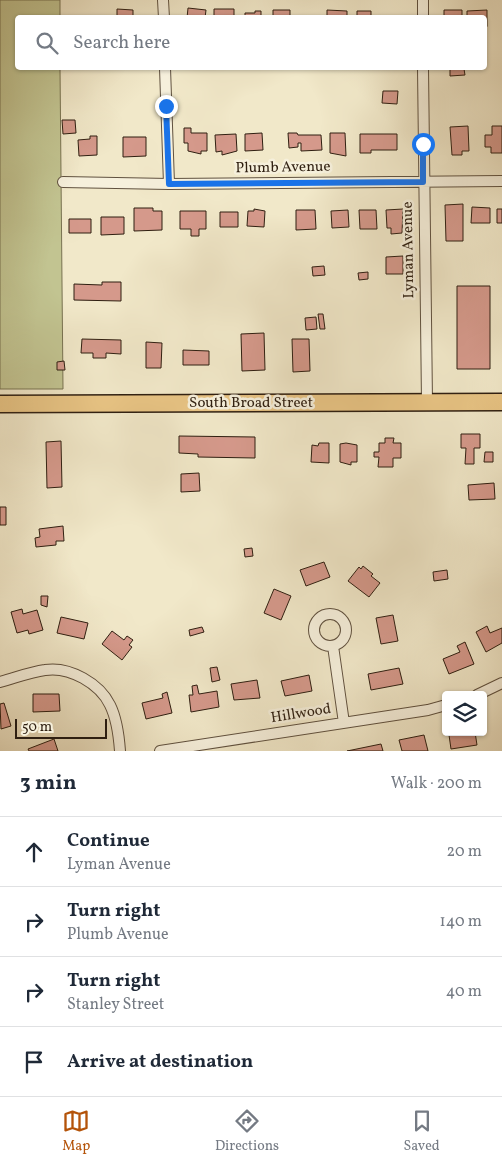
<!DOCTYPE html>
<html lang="en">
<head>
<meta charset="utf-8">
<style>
	:root { --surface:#fff; --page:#f6f6f7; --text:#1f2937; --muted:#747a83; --line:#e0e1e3; --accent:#b45309 }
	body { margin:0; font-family:Vollkorn,serif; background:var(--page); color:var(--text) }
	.controls { position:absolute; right:15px; bottom:15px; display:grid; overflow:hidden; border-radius:5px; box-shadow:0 1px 4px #0004 }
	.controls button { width:45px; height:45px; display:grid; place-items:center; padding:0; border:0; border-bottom:1px solid var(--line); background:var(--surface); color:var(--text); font:25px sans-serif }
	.scale { position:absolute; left:15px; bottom:12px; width:92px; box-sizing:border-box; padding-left:5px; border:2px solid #2f1f11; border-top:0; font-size:14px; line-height:18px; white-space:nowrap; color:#2f1f11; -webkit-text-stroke:4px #f6f0dc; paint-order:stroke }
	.stop { position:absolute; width:15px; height:15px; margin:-11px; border:4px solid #1a73e8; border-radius:50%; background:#fff }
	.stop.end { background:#1a73e8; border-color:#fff; box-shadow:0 1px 5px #0008 }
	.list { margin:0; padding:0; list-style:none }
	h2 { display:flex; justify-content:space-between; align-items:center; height:65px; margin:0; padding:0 20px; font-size:21px }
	h2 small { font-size:16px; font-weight:400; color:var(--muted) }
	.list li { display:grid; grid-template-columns:32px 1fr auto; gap:15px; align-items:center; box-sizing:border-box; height:70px; padding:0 20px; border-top:1px solid var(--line) }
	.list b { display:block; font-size:19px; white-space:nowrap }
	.list p { margin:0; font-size:16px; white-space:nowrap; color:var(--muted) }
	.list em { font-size:16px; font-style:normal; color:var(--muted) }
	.icon { flex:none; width:28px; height:28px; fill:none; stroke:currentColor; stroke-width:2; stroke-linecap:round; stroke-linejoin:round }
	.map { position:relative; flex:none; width:502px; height:751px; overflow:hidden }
	.search { position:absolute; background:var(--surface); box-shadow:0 1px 4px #0004; left:15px; right:15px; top:15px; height:55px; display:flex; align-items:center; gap:12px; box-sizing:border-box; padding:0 18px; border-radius:5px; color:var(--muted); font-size:19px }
	.sheet { height:345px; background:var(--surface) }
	nav { display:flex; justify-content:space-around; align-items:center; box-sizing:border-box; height:70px; border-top:1px solid var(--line); background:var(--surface); font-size:14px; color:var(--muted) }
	nav a { display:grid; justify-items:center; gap:2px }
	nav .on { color:var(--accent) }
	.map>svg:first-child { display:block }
</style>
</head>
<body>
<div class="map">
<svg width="502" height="751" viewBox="0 0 502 751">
	<rect width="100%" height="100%" fill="#f1e8c9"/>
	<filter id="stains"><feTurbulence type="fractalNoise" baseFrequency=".004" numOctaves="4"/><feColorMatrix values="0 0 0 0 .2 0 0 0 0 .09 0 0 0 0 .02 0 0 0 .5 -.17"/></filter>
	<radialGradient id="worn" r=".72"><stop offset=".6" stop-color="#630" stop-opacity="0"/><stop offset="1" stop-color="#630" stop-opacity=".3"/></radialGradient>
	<!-- green -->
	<path fill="#c2c491" stroke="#787251" d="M0,0H60V17L18,18V68H60L63,389H0Z"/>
	<!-- building -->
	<path fill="#d5998b" stroke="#2f1f11" d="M188,8L206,10L205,18H187Z
		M117,9L133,10V16L117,18Z
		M214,9H234V18H214Z
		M273,10H290V18H273Z
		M327,10L347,11V18H327Z
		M444,10H462V18H444Z
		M487,10V26L484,34V18H467V11Z
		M255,11H261V18H245V13H255Z
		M357,11H371V18H357Z
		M450,68H471V69H464L465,75L450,76Z
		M383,91H398L397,104L382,103Z
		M62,120H75L76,133L63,134Z
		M468,126L469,151H462V155H452L450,127Z
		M492,126H502V153H491V147H485V135H492Z
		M184,128H191V133H207V151H201V154L188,151V143H184Z
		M262,133L263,150L245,151V134Z
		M288,133H297L298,135H321L322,150L301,151V143H298V147L289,148Z
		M330,133H345L346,156L330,153Z
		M236,134L237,151L222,155V151L216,152L215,135Z
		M360,134H397V150H371V153H360Z
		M90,136H97V155L79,156L78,140L90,139Z
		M123,137H146V156L123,157Z
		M463,204V241H446L445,205Z
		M472,207L490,208V223H471Z
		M134,208H153V211H162V230L134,231Z
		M254,209L265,211L264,227L247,226L248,211H254Z
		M403,209L402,233L391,234V228H387L386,210Z
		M497,209H502V223H497Z
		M296,210H315L316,229L296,230Z
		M348,210L349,227L332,228L331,211Z
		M359,210H376L377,229H360Z
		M180,211H206V229H199V236H191V229H180Z
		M220,212H238V227H220Z
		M101,217H124V234L101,235Z
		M69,219H91V233H69Z
		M403,256V274H386V257Z
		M324,266L325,275L313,276L312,267Z
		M368,272V279L359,280L358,273Z
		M102,282H121V301L74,300V284L102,285Z
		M457,286H490V369H457Z
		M318,314H323L325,329H320Z
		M316,317L317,329L306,330L305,318Z
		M264,333L265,370L242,371L241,334Z
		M82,339L121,340V354L106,353V358H93V353H81Z
		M292,339H309L310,371L293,372Z
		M146,342L162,343L161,368H146Z
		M183,350L209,351V365H183Z
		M64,361L65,370H57V362Z
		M461,434H480V448H474V464H465L466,448H461Z
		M179,436L255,437V458L198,457V454L179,453Z
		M385,438H394L393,443H401V458H393V467H378L379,457H374V452H379V443H385Z
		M61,441L62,487L47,488L46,442Z
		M319,443H329V463L311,462L312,445L318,446Z
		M346,443L357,445V462H351V465L340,462V444Z
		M485,452H493V462H484Z
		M199,473L200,491L181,492V474Z
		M494,483L495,499L469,500L468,485Z
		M0,507H6V525H0Z
		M63,526L64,541H56V545L36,547L35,538L40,537L39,529Z
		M252,548L253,556L245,557L244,549Z
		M324,562L330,577L306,586L300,570Z
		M363,566L373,574L371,576L380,583L369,597L348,581L359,567L361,569Z
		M447,570L448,579L434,581L433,572Z
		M274,589L291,596L281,620L264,613Z
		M41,596H48L47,607L41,605Z
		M22,609L23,614L37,610L43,630L29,634L28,630L17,633L11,612Z
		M393,615L398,641L381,644L376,618Z
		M61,617L88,623L84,639L57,633Z
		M487,626L490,633L502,628V643L486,652L476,632Z
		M202,627L204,632L190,636L189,630Z
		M112,631L124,640L127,636L133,640L129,645L132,647L122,660L102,644Z
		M465,642L474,664L449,674L443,659L460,652L457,646Z
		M217,667L220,680L212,682L210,668Z
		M399,668L403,684L371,690L368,674Z
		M309,675L312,691L285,696L281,681Z
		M257,680L260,698L234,700L231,684Z
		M197,685L199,694L217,691L219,707L191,712L189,695H193L192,686Z
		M167,692L172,713L146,719L142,703L163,698L162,694Z
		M33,694H59L60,711L33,712Z
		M4,703L11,726L1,729L0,704Z
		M462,732H475L477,745L451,749L449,735Z
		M424,735L428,751H402L399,740Z
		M54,739L58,751H29L28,749Z
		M381,744L383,751H347Z"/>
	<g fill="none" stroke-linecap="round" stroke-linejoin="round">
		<!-- minor casing -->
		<g stroke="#60513f" stroke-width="12">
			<path id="minor" d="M163,0L164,18
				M423,0V18
				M165,68L169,184
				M423,68L427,402
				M63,182L169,184L502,181
				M314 630a16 16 0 1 1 32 0a16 16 0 1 1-32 0Z
				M333,646L344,723
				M0,682C15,678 30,672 45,670C70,666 100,684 110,705C117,719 119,737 120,751
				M477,695L502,683
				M160,751L428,710L446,705"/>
		</g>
		<!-- primary casing -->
		<g stroke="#2f1f11" stroke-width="19">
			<path id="primary" d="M0,404L502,402"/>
		</g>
		<!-- minor -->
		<use href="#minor" stroke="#f6f0dc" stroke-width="10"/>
		<!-- primary -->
		<use href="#primary" stroke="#e8c484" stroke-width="16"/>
	</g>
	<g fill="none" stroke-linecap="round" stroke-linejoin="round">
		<!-- route -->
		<path stroke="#1a73e8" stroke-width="6" d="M166,106L169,184L423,182V144"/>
	</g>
	<g text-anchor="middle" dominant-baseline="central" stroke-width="5" stroke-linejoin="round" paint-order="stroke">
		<!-- street labels -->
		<g font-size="15" fill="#2f1f11" stroke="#f6f0dc">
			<text transform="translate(283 168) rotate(-1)">Plumb Avenue</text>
			<text transform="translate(409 250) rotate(-91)">Lyman Avenue</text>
			<text x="251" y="403">South Broad Street</text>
			<text transform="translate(301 714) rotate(-9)">Hillwood</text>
		</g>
	</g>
	<rect width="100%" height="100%" filter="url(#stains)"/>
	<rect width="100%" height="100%" fill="url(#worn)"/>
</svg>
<div class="controls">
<button><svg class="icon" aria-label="layers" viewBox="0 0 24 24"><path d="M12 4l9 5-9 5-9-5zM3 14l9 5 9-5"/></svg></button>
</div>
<div class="scale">50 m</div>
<div class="stop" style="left:423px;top:144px"></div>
<div class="stop end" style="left:166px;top:106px"></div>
<div class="search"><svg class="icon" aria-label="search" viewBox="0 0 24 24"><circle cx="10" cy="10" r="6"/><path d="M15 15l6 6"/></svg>Search here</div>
</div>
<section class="sheet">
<h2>3 min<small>Walk · 200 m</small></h2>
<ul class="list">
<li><svg class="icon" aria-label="ahead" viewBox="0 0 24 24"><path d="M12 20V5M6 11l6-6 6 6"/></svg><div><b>Continue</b><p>Lyman Avenue</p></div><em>20 m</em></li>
<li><svg class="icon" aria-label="right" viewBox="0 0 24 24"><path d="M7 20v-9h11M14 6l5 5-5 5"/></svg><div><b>Turn right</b><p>Plumb Avenue</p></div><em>140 m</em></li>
<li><svg class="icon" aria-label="right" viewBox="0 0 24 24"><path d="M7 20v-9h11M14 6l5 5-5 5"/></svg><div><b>Turn right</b><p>Stanley Street</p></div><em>40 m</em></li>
<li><svg class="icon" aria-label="arrive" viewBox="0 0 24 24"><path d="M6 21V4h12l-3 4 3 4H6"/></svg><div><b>Arrive at destination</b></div></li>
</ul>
</section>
<nav>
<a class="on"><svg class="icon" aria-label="map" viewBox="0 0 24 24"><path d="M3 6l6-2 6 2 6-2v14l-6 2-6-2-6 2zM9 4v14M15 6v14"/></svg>Map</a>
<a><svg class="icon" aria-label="directions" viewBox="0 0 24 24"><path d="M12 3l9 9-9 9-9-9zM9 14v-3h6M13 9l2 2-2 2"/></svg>Directions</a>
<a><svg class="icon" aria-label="saved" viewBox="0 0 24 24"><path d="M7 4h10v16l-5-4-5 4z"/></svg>Saved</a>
</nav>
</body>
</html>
